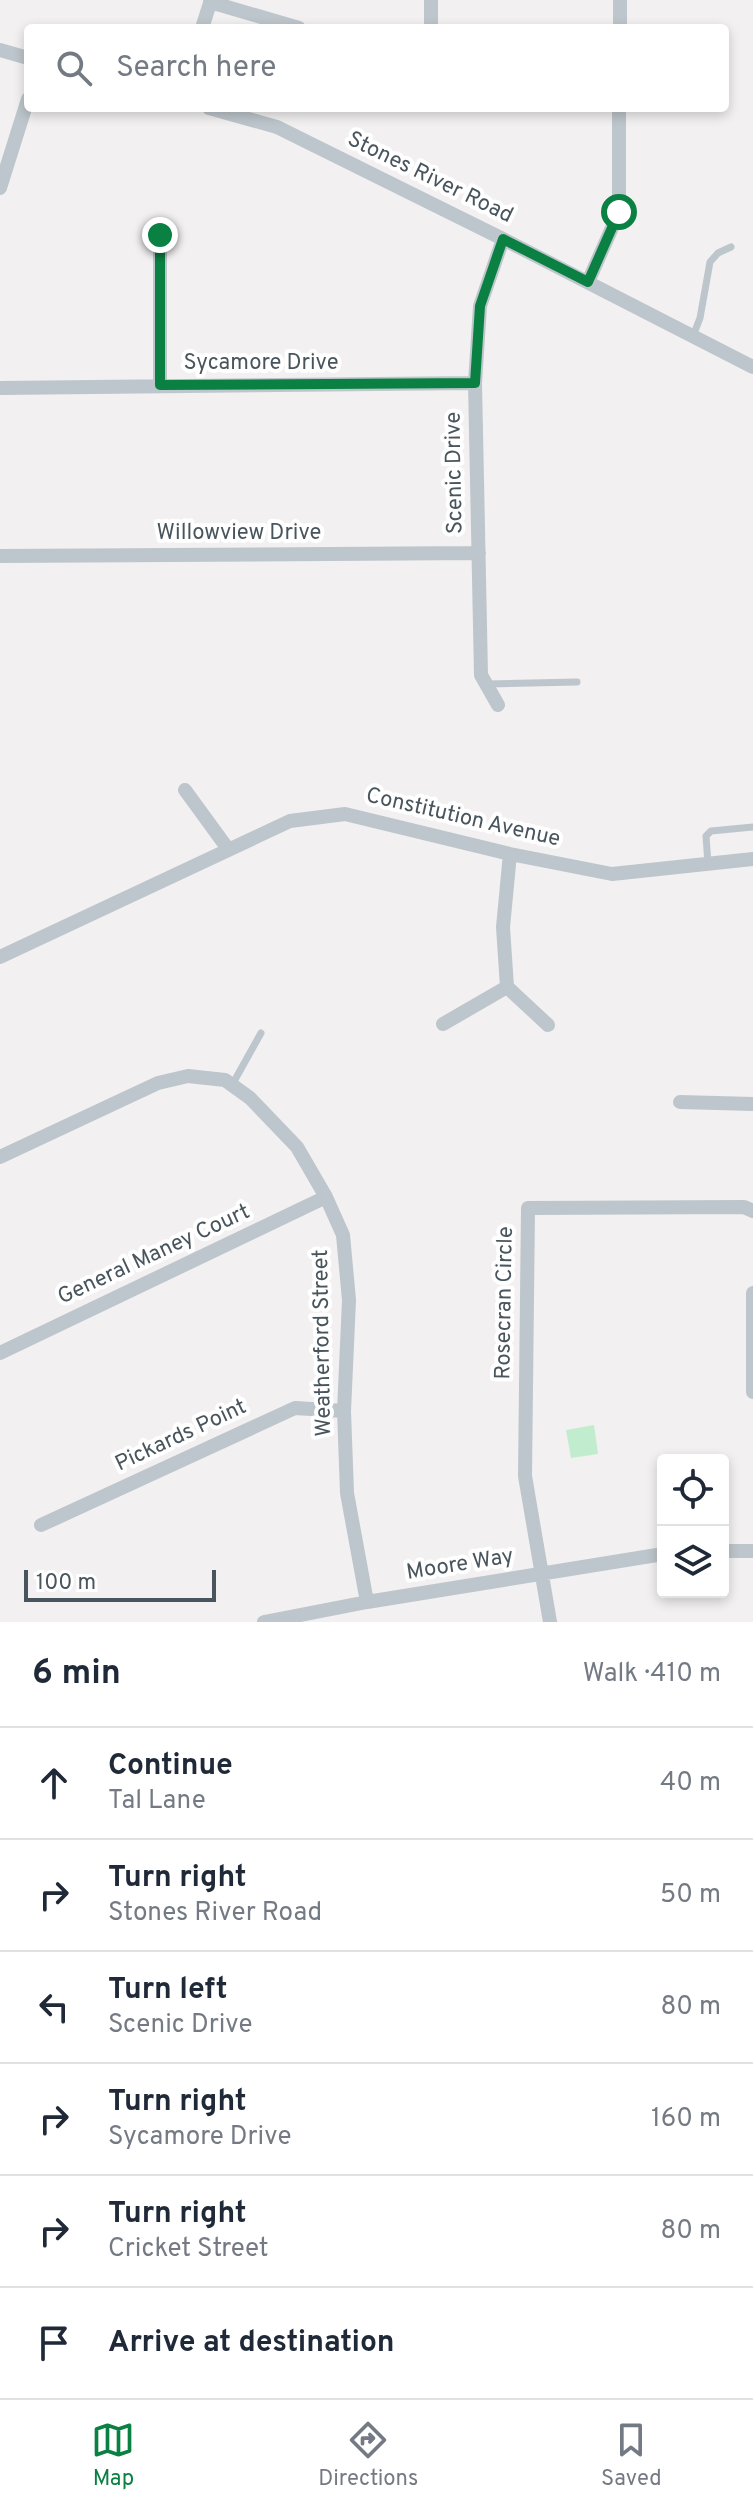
<!DOCTYPE html>
<html lang="en">
<head>
<meta charset="utf-8">
<style>
	:root { --surface:#fff; --page:#f2f2f3; --text:#1f2937; --muted:#747a83; --line:#e0e1e3; --accent:#0b8043 }
	body { margin:0; font-family:Overpass,sans-serif; background:var(--page); color:var(--text) }
	.controls { position:absolute; right:24px; bottom:24px; display:grid; overflow:hidden; border-radius:8px; box-shadow:0 4px 12px #0003 }
	.controls button { width:72px; height:72px; display:grid; place-items:center; padding:0; border:0; border-bottom:2px solid var(--line); background:var(--surface); color:var(--text); font:40px sans-serif }
	.scale { position:absolute; left:24px; bottom:20px; width:192px; box-sizing:border-box; padding-left:8px; border:4px solid #49555c; border-top:0; font-size:22px; line-height:28px; white-space:nowrap; color:#49555c; -webkit-text-stroke:6px #fff; paint-order:stroke }
	.stop { position:absolute; width:24px; height:24px; margin:-18px; border:6px solid #0b8043; border-radius:50%; background:#fff }
	.stop.end { background:#0b8043; border-color:#fff; box-shadow:0 2px 8px #0008 }
	.list { margin:0; padding:0; list-style:none }
	h2 { display:flex; justify-content:space-between; align-items:center; height:104px; margin:0; padding:0 32px; font-size:34px }
	h2 small { font-size:26px; font-weight:400; color:var(--muted) }
	.list li { display:grid; grid-template-columns:52px 1fr auto; gap:24px; align-items:center; box-sizing:border-box; height:112px; padding:0 32px; border-top:2px solid var(--line) }
	.list b { display:block; font-size:30px; white-space:nowrap }
	.list p { margin:0; font-size:26px; white-space:nowrap; color:var(--muted) }
	.list em { font-size:26px; font-style:normal; color:var(--muted) }
	.icon { flex:none; width:44px; height:44px; fill:none; stroke:currentColor; stroke-width:2; stroke-linecap:round; stroke-linejoin:round }
	.map { position:relative; flex:none; width:753px; height:1622px; overflow:hidden }
	.search { position:absolute; background:var(--surface); box-shadow:0 4px 12px #0003; left:24px; right:24px; top:24px; height:88px; display:flex; align-items:center; gap:20px; box-sizing:border-box; padding:0 28px; border-radius:8px; color:var(--muted); font-size:30px }
	.sheet { height:776px; background:var(--surface) }
	nav { display:flex; justify-content:space-around; align-items:center; box-sizing:border-box; height:112px; border-top:2px solid var(--line); background:var(--surface); font-size:22px; color:var(--muted) }
	nav a { display:grid; justify-items:center; gap:4px }
	nav .on { color:var(--accent) }
	.map>svg:first-child { display:block }
</style>
</head>
<body>
<div class="map">
<svg width="753" height="1622" viewBox="0 0 753 1622">
	<rect width="100%" height="100%" fill="#f2f0f0"/>
	<!-- green -->
	<path fill="#c2ecce" d="M594,1425L598,1454L571,1458L566,1430Z"/>
	<g fill="none" stroke-linecap="round" stroke-linejoin="round">
		<!-- lane -->
		<path stroke="#bdc6cc" stroke-width="7" d="M693,336L700,318L710,262L718,253L731,247
			M488,684L577,682
			M708,864L706,836L711,831L753,827
			M232,1085L261,1033"/>
		<!-- street -->
		<path stroke="#bdc6cc" stroke-width="14" d="M210,2L299,28
			M202,28L211,0
			M431,28V0
			M620,28V0
			M0,50L28,58
			M209,108L277,127L503,239L753,367
			M0,188L28,99
			M588,282L619,212V108
			M160,385V235
			M0,388L475,383
			M0,556L479,553
			M498,705L481,675L475,383L480,306L503,239
			M185,790L228,849
			M510,854L503,927L507,987L548,1025
			M0,957L290,821L345,814L510,854L612,874L753,859
			M443,1024L507,987
			M680,1102L753,1104
			M0,1157L158,1083L188,1076L225,1080L250,1098L297,1147L326,1197L343,1235L349,1300L344,1411L347,1493L367,1602
			M753,1293V1392
			M0,1353L326,1197
			M41,1525L295,1408L344,1411
			M723,1551H753
			M264,1622L367,1602L663,1554
			M550,1622L525,1476L528,1208L744,1207L753,1211"/>
	</g>
	<g fill="none" stroke-linecap="round" stroke-linejoin="round">
		<!-- route -->
		<path stroke="#0b8043" stroke-width="10" d="M160,235V385L475,383L480,306L503,239L588,282L619,212"/>
	</g>
	<g text-anchor="middle" dominant-baseline="central" stroke-width="8" stroke-linejoin="round" paint-order="stroke">
		<!-- street labels -->
		<g font-size="22" fill="#49555c" stroke="#fff">
			<text transform="translate(430 178) rotate(26)">Stones River Road</text>
			<text x="261" y="363">Sycamore Drive</text>
			<text transform="translate(455 473) rotate(-91)">Scenic Drive</text>
			<text x="239" y="533">Willowview Drive</text>
			<text transform="translate(463 818) rotate(13)">Constitution Avenue</text>
			<text transform="translate(154 1255) rotate(-25)">General Maney Court</text>
			<text transform="translate(505 1303) rotate(-89)">Rosecran Circle</text>
			<text transform="translate(323 1343) rotate(-91)">Weatherford Street</text>
			<text transform="translate(181 1436) rotate(-25)">Pickards Point</text>
			<text transform="translate(460 1565) rotate(-9)">Moore Way</text>
		</g>
	</g>
</svg>
<div class="controls">
<button><svg class="icon" aria-label="locate" viewBox="0 0 24 24"><circle cx="12" cy="12" r="6"/><path d="M12 2v4M12 18v4M2 12h4M18 12h4"/></svg></button>
<button><svg class="icon" aria-label="layers" viewBox="0 0 24 24"><path d="M12 4l9 5-9 5-9-5zM3 14l9 5 9-5"/></svg></button>
</div>
<div class="scale">100 m</div>
<div class="stop" style="left:619px;top:212px"></div>
<div class="stop end" style="left:160px;top:235px"></div>
<div class="search"><svg class="icon" aria-label="search" viewBox="0 0 24 24"><circle cx="10" cy="10" r="6"/><path d="M15 15l6 6"/></svg>Search here</div>
</div>
<section class="sheet">
<h2>6 min<small>Walk · 410 m</small></h2>
<ul class="list">
<li><svg class="icon" aria-label="ahead" viewBox="0 0 24 24"><path d="M12 20V5M6 11l6-6 6 6"/></svg><div><b>Continue</b><p>Tal Lane</p></div><em>40 m</em></li>
<li><svg class="icon" aria-label="right" viewBox="0 0 24 24"><path d="M7 20v-9h11M14 6l5 5-5 5"/></svg><div><b>Turn right</b><p>Stones River Road</p></div><em>50 m</em></li>
<li><svg class="icon" aria-label="left" viewBox="0 0 24 24"><path d="M17 20v-9H6M10 6l-5 5 5 5"/></svg><div><b>Turn left</b><p>Scenic Drive</p></div><em>80 m</em></li>
<li><svg class="icon" aria-label="right" viewBox="0 0 24 24"><path d="M7 20v-9h11M14 6l5 5-5 5"/></svg><div><b>Turn right</b><p>Sycamore Drive</p></div><em>160 m</em></li>
<li><svg class="icon" aria-label="right" viewBox="0 0 24 24"><path d="M7 20v-9h11M14 6l5 5-5 5"/></svg><div><b>Turn right</b><p>Cricket Street</p></div><em>80 m</em></li>
<li><svg class="icon" aria-label="arrive" viewBox="0 0 24 24"><path d="M6 21V4h12l-3 4 3 4H6"/></svg><div><b>Arrive at destination</b></div></li>
</ul>
</section>
<nav>
<a class="on"><svg class="icon" aria-label="map" viewBox="0 0 24 24"><path d="M3 6l6-2 6 2 6-2v14l-6 2-6-2-6 2zM9 4v14M15 6v14"/></svg>Map</a>
<a><svg class="icon" aria-label="directions" viewBox="0 0 24 24"><path d="M12 3l9 9-9 9-9-9zM9 14v-3h6M13 9l2 2-2 2"/></svg>Directions</a>
<a><svg class="icon" aria-label="saved" viewBox="0 0 24 24"><path d="M7 4h10v16l-5-4-5 4z"/></svg>Saved</a>
</nav>
</body>
</html>
